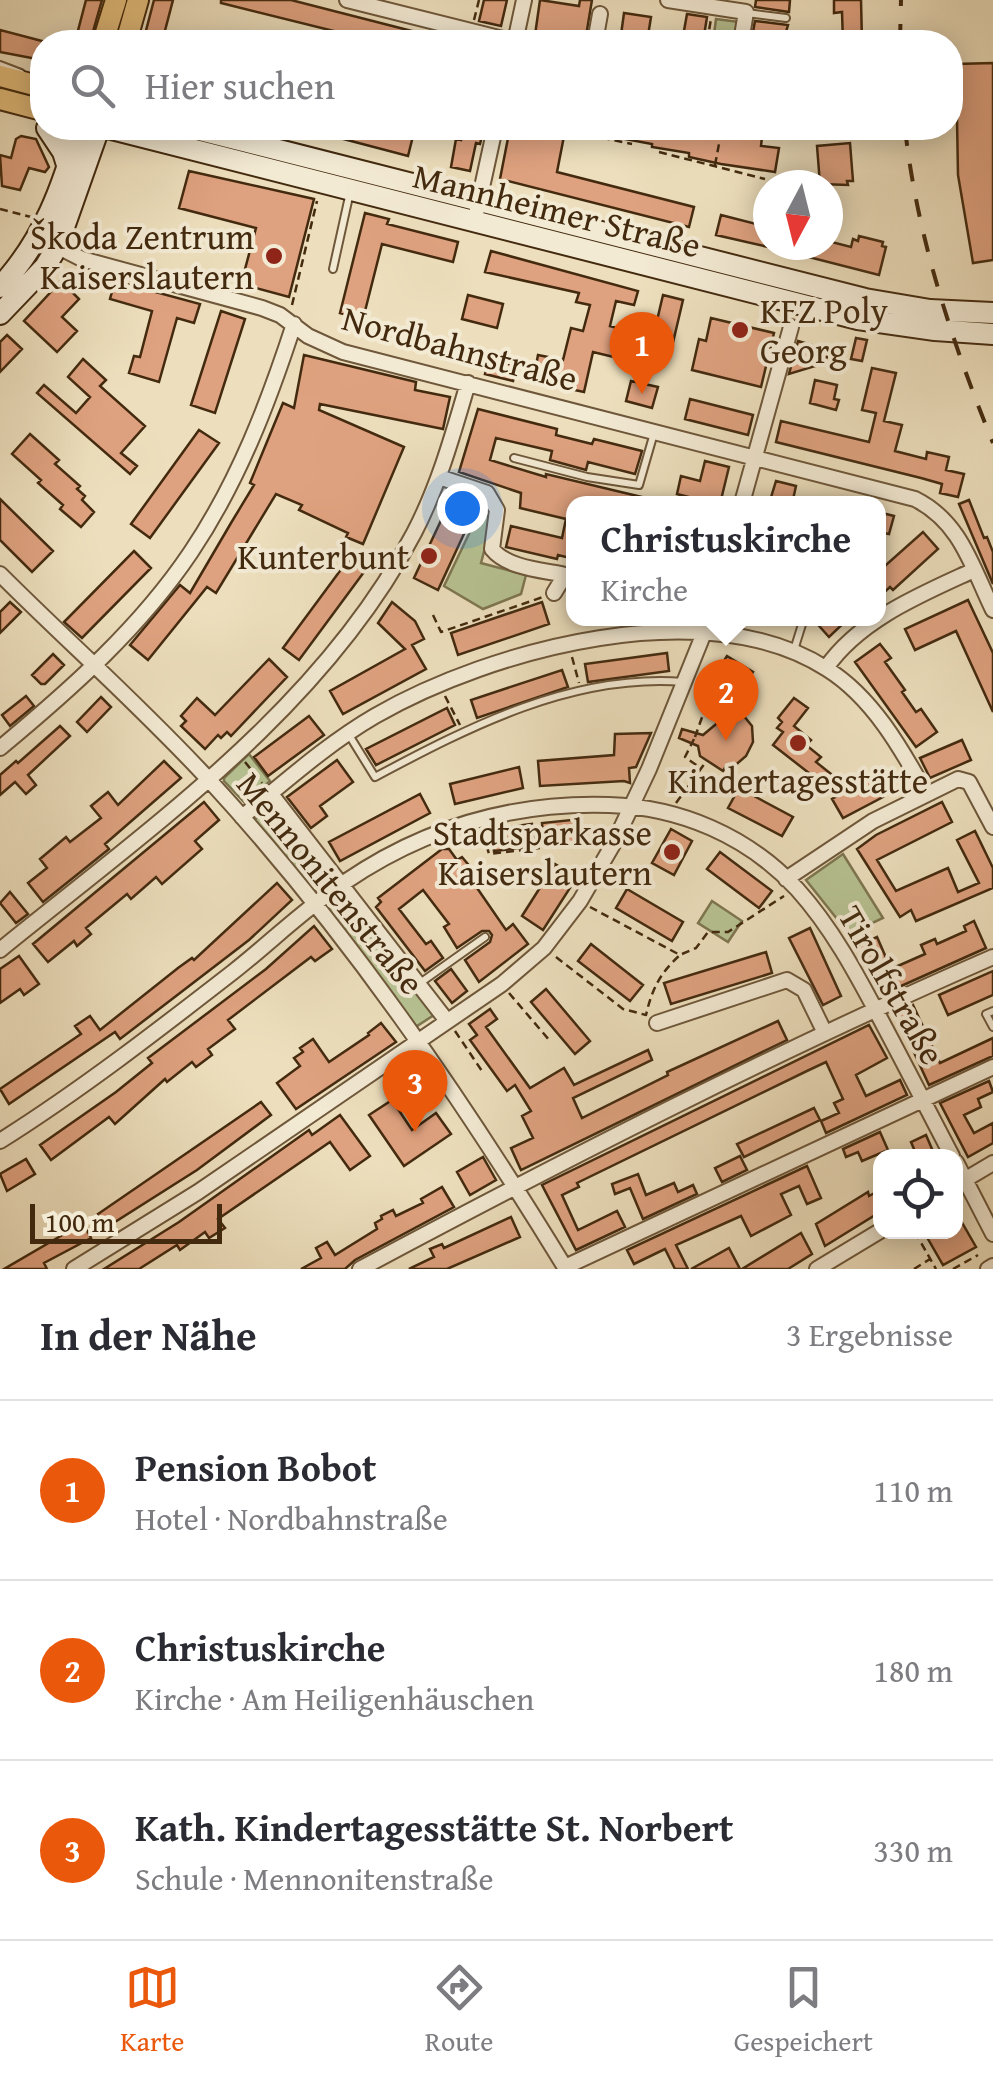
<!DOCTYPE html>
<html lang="de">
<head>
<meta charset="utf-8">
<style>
	:root { --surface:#fff; --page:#f7f7f7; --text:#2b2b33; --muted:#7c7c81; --line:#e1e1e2; --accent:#ea580c }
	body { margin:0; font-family:"Gentium Book Plus",serif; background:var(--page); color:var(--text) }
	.controls { position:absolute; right:30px; bottom:30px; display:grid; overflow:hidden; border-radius:20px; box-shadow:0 5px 25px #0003 }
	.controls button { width:90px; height:90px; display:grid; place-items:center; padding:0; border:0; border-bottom:2px solid var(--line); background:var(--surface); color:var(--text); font:50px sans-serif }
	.compass { position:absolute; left:753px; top:170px; width:90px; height:90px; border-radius:50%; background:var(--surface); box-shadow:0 5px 25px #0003; rotate:187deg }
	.scale { position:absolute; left:30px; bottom:25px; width:192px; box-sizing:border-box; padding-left:10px; border:5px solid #432a0f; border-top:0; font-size:28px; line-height:35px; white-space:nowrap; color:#432a0f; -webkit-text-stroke:8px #f3ead4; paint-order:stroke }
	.you { position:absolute; left:462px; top:508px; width:35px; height:35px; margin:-25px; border:8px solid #fff; border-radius:50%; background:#1a73e8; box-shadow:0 0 0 15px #1a73e833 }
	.badge { display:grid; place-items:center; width:65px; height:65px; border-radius:50%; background:var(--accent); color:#fff; font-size:32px; font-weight:700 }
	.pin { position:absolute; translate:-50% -82px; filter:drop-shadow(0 2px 5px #0008) }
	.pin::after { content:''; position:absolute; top:52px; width:35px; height:30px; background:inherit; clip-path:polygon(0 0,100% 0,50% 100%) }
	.popup { position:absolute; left:566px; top:496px; width:320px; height:130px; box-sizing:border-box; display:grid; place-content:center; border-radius:20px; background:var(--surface); filter:drop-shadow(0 2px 8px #0005); font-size:32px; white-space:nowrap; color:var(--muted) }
	.popup b { font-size:38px; color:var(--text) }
	.popup::after { content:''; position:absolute; left:50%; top:100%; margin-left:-20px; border:20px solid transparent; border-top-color:var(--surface) }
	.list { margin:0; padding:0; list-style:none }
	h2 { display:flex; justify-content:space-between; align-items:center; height:130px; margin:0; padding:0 40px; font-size:42px }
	h2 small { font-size:32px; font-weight:400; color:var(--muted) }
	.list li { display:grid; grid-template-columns:65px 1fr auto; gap:30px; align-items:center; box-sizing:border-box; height:180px; padding:0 40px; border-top:2px solid var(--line) }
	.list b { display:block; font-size:38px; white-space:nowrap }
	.list p { margin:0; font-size:32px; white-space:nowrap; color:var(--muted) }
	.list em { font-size:32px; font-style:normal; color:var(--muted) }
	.icon { flex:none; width:55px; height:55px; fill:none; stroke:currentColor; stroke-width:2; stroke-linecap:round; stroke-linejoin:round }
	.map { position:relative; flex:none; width:993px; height:1269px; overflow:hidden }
	.search { position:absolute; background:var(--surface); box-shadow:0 5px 25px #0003; left:30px; right:30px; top:30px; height:110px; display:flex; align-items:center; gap:25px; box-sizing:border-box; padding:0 35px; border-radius:40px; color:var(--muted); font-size:38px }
	.sheet { height:670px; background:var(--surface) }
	nav { display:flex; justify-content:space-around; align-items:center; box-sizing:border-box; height:140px; border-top:2px solid var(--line); background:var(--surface); font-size:28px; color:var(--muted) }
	nav a { display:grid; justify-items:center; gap:5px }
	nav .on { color:var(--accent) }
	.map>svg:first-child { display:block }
</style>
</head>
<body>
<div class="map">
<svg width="993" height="1269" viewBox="0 0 993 1269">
	<rect width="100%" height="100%" fill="#eddfbd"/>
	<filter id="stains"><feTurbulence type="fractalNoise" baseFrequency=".002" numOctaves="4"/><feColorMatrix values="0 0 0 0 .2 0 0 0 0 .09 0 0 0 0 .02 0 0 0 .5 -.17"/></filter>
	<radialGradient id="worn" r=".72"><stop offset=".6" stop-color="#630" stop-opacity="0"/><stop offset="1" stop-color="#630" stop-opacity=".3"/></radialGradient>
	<!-- green -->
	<path fill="#b7c292" stroke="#7d7650" stroke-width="2.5" d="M716,19L739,22L736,42H713Z
		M479,513L493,518L481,563L526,575L521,594L483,609L444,586Z
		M249,754L270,781L244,802L224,781V778Z
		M270,807L328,879L312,893L253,821Z
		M843,854L883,918L849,934L806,880Z
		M344,897L434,1015L414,1028L327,910Z
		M712,901L742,921L728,942L698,923Z"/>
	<!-- building -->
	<path fill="#dfa280" stroke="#432a0f" stroke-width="2.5" d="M86,0H102L90,42H75Z
		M154,0H173L162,42H143Z
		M221,0H291L443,39V42H378L221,3Z
		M484,0H507L501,26L479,21Z
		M540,0L579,6L580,0H592L585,42H534Z
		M756,0H790L789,12L755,7Z
		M834,0H861L862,42H843L842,12L834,13Z
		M624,13L651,17L647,42H620Z
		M687,14L707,17L703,42H682Z
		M755,21L788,25L783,42H759L760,33L753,32Z
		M0,30L42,41V60L0,52Z
		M993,63V260L973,263L958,175L956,64Z
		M313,128H381L413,136L408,156L313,131Z
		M464,128H484L480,144L476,143L470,171L451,167L456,139L461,140Z
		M510,128L548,134L549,128L565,131L557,172L694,207L689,227L500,179Z
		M626,128H693V131L729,137L730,128H763L761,146L779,148L775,172L721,164L689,157V153L652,147V144L625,139Z
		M21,136L36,139L49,167L45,172L29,168L20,190L2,186L0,155L11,158L16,139Z
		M850,143L853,181H847L848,185L820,184L817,146Z
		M189,171L314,199L289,297L241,284L256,228L179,208Z
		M365,213L389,219L387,224L458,242L453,262L382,244L363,319L340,313Z
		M721,215L768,227V247L716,235Z
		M859,236L883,242L882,246L886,247L879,275L793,253L796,245H828V241L851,247L853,239L858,241Z
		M491,251L638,291L634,305L616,301L610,326L650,337L643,364L593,352L584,392L533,381L538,355L563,360L571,328L583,331L590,305L576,302L579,293L485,272Z
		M61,281L79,299L62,317L77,331L57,352L24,321Z
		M115,281L200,304L194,323L177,318L159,382L129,373L134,356L140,357L152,311L110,299Z
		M468,295L503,304L497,328L462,319Z
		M663,295L683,300L671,351L651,346Z
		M221,311L245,319L215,413L191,405Z
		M711,318L774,333L761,387L692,370L699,339L706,341Z
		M7,335L22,349L0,372V342Z
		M856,338L867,340L862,361L851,359Z
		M798,341L829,350L825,363L789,374Z
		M304,355L416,382L415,390L450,397L443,429L320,404L319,410L404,447L363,544L346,537L348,533L299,510L302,505L276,494L216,593L207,587L148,660L130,645L180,585L190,593L231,523L254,485L250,483L283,403L294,408Z
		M83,359L106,380L100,386L145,426L121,453L137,466L130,474L37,393L44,385L76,413L90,397L68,377Z
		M489,359L517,366L513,381L485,374Z
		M872,368L896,373L884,421L902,425L895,451L926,459L927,452L949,457L946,470L964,474L958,497L940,493L942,484L921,478L776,442L781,421L869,442L876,413L862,410Z
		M815,380L837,385L834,399L839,400L836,410L810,403Z
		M631,381L658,387L652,408L626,401Z
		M690,399L753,415L748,435L685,419Z
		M478,409L557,429L556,435L592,444L594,439L642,451L635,474L588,462L586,470L550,460L552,451L496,438L490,460L546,477V474L650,499L649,504H574V559L558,555L557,559L506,547L511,526L562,538L566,519L520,508L521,493L459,472Z
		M199,430L219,443L150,538L131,524Z
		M30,434L59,460L55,464L80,486L77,489L85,496L82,500L94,512L81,527L60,509L63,505L38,483L41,480L12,454Z
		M705,461L729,467L720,504H695L696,499L677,494L681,476L700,481Z
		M776,481L796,486L792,504H769Z
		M452,497L476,508L438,590L414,578Z
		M0,499L53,551L32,572L0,540Z
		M969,500L984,538L987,537L993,552V584L959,504Z
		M878,512L894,516L889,534L878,532Z
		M923,532L938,549L893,590L890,587L878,598V572Z
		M134,551L151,568L82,638L64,622Z
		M348,560L364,572L299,660L283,648Z
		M968,600L993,653V712L956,631L915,650L905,629Z
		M10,602L21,612L0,633V612Z
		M392,602L415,621L424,639L412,645L426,669L343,714L330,691L405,649L378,623Z
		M542,602L549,624L458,655L451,633Z
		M812,618H849L829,637Z
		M880,644L891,658L885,662L905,690L902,692L916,712L921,709L937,732L916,747L855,662Z
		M667,653L669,671L588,682L585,664Z
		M53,654L64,665L45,684H41L32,675Z
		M727,656L753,672L743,688L717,672Z
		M269,659L287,677L231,736L227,732L221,738L218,735L205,749L181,726L186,721L181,716L197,698L215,715Z
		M562,670L568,687L477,718L471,700Z
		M26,696L34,706L10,726L2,715Z
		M101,697L111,707L87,732L77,722Z
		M794,698L808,708L794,726L811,740L806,745L821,757L816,762L831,774L823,784L773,745L783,732L777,728L782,722L778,718Z
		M447,708L455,725L376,765L366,749Z
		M728,714L743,715L752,726L753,742L746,756L732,768L726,766L723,771L700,756L698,746L679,738L682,729L703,735Z
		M309,716L324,735L268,776L254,757Z
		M60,726L70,736L28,775L36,785L26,794L15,782L0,795V775L16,761L18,763Z
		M651,733L636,767L629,768L630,783L624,781L540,786L538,761L614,755L615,734Z
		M962,740L971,760L930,778L920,758Z
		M337,760L353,782L320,806L327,816L311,828L287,797Z
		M164,761L181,778L105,844L109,849L43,902L28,883L47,868L40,859L66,837L70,842L101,818L91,806L108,792L118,805Z
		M519,767L523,788L455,804L450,784Z
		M873,777L883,797L843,818L832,799Z
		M739,788L793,817L782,836L728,808Z
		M420,794L430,813L340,861L329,842Z
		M204,802L219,820L195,841L202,849L162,884L156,877L131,899L127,894L86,928L91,934L77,946L74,941L48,962L33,944Z
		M942,802L952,822L877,860L896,891L948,868L958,892L979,883L957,840L975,831L993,868V888L916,921L911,910L900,917L857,849L876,835Z
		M581,819L584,841L544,845L542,823Z
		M532,824L537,846L494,851L492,829Z
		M671,829L692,841L674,875L652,863Z
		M442,849H449L457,860L462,857L472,869L470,871L478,883L475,885L506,930L513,924L528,944L479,982L465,960L490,942L492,935L489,931H482L457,948L444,927L449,924L423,890L399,909L426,944L431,941L443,958L425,971L376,907L381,902L378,898Z
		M720,852L772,891L759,908L707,869Z
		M555,864L577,877L543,930L522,916Z
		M277,883L292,900L249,940L120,1039L115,1032L9,1104L0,1089L81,1034L75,1026L90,1016L100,1030L178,968L192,958L194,960Z
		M627,889L683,922L672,941L616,908Z
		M10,892L28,914L16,923L0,903Z
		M974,921L986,948L881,995L858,946L877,937L891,969L925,954L921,945L935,939L937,944L966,931L964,926Z
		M314,926L332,949L315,961L311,957L228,1020L235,1029L208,1049L212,1055L196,1067L192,1062L167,1082L165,1079L115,1124L109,1117L51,1160L40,1145L116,1092L152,1063L148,1058L266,969Z
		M810,928L841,996L823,1005L789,938Z
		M591,944L643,985L630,1001L578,961Z
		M766,952L772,973L671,1004L664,983Z
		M19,956L39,984L24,995L20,989L0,1003V969Z
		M451,969L467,991L452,1003L435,981Z
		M993,971V995L948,1015L939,995Z
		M546,989L590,1041L575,1054L531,1002Z
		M913,1005L940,1063L993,1038V1056L929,1085L896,1013Z
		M490,1009L497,1019L486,1027L530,1088L564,1068L574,1085L648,1050L652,1060L573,1098L582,1118L668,1075L667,1072L778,1021L787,1040L521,1170L511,1148L533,1138L522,1116L531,1111L515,1085L507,1091L470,1040L477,1035L469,1024Z
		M381,1023L396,1042L296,1109L277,1083L300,1066L294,1058L303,1052L300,1048L313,1039L329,1062L369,1035L368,1033Z
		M869,1025L887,1058L856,1075L866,1096L900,1080L907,1095L826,1133L821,1121L839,1113L834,1103L843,1099L826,1062L809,1070L577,1183L579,1187L562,1195L578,1230L617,1211L625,1227L576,1250L542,1185Z
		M989,1081L993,1092L978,1099L981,1107L964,1115L974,1133L993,1123V1143L968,1157L940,1103Z
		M392,1100L412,1130L436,1113L451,1134L404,1166L369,1115Z
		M261,1102L271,1115L197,1170L107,1227L98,1214Z
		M814,1108L820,1120L744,1157L737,1144Z
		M340,1115L370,1156L350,1170L330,1142L218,1219L225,1228L209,1238L205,1232L180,1250L177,1245L139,1269H104L179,1222L309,1130L312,1135Z
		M880,1132L888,1150L862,1161L858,1152L846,1157L843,1149Z
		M926,1135L935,1156H917L911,1142Z
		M740,1156L747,1170L722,1182L715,1168Z
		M483,1157L496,1180L470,1195L457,1172Z
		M26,1159L35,1174L7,1191L0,1174Z
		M807,1166L821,1198L807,1204L799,1186L781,1194L791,1215L751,1236L741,1216L676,1245L688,1269H675L665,1249L634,1264L627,1250Z
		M638,1174L646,1195L674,1183L678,1192L693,1185L697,1194L643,1219L630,1188L615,1194L612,1184Z
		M442,1187L454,1207L355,1260L345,1269H301L321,1258L316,1248L327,1242L335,1255L377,1229L375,1223L382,1219L381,1216L393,1210L396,1216L423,1203L421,1199Z
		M880,1190V1212L825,1246L816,1224L868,1192L869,1196Z
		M956,1212L976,1247L943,1265L924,1232H956Z
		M511,1217L520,1237L447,1269H409L434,1257L430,1249L442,1244L444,1248Z
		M83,1223L91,1238L44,1263L47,1269H4Z
		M801,1233L812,1254L788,1269H742Z
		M729,1248L740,1269H691Z"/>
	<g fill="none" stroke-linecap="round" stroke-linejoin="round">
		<!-- service casing -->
		<g stroke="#6e573a" stroke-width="10">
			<path id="service" d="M747,13L786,18
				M0,65L21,73
				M333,269L350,192
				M514,458L587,477L639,485L654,433
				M794,650L804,618
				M349,735L375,777C469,727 573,673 684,682
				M420,983L485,937
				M993,1011L986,1014L993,1027"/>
		</g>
		<!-- minor casing -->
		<g stroke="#6e573a" stroke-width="18">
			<path id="minor" d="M347,0L515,42
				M668,0L746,12L741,42
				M515,42L524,0
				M595,42L600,14
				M575,131L576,128
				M477,210L495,128
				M39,237L82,259L262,308L280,315L308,336L343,352L915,499C961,522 972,567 993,610
				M439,477L487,493L497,510L492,549C507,568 542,570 565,575L554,593
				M742,503L791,327
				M0,574C69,643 144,709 210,781C347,930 461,1097 566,1269
				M826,668C860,619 922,594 974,570
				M0,748C70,690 140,628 191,552C238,482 268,404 294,324
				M271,794L447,1021
				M242,817C285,782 327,744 375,716C491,649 707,591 827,669C872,697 901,748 926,793
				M786,879L873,821L958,779L969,782L993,827
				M0,950C150,828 322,708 414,533C439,485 453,434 468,383
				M657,1023L787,980L804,990L825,1033
				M0,1141C81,1090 157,1031 233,972C270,943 305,908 345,882C424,828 513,802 609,805C680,807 748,836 797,889C833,929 857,975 882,1022C906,1067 929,1112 952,1156
				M956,1162L993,1234
				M956,1185L993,1163
				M565,1267L993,1067
				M74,1269L198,1192L502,984L544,948L580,901L615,841L649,769L710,618
				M360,1269C568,1158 777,1051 993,957
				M817,1269L880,1231
				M988,1269L993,1266"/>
		</g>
		<!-- secondary casing -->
		<g stroke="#432a0f" stroke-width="24">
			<path id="secondary" d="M47,128L63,152L68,168
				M108,128L858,319L935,330L993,334
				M192,128L865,299L930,310L993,313
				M0,287C43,241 63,187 79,128
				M0,314L45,267L57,247L99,128"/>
		</g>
		<!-- primary casing -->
		<g stroke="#432a0f" stroke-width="24">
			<path id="primary" d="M103,42L116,0
				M126,42L138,0
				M0,76L42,87
				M0,99L42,110"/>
		</g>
		<!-- path -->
		<path stroke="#432a0f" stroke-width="2.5" stroke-dasharray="8 5" stroke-linecap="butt" d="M474,20L479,0
			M707,42L711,19
			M589,135L632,144
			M659,152L765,179
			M715,165L722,128
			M0,209L31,217
			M292,305L317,201
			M433,615L441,632L543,597
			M572,657L579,683
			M445,696L460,725
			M695,737L711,692L696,687
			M694,739L685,757L699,767
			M245,762L262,783
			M676,803L705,763
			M483,833L489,854L598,841
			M682,954L696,948L708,932H728L784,896
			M556,957L623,1009L646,1015C652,989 660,973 680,955L590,907
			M509,993L550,1041
			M455,1031L482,1071
			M915,1232L936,1269
			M914,1269L930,1259
			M953,1269L978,1255"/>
		<!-- service -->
		<use href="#service" stroke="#f3ead4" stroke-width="6"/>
		<!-- minor -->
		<use href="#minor" stroke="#f3ead4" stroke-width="14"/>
		<!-- secondary -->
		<use href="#secondary" stroke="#f3ead4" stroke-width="20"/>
		<!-- primary -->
		<use href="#primary" stroke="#e6c07e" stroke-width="20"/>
		<!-- rail -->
		<path stroke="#432a0f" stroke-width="4" stroke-dasharray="18 18" stroke-linecap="butt" d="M900,42L901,0
			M905,128C917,237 952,342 993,443"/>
	</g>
	<!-- markers -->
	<g fill="#8f2418" stroke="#f3ead4" stroke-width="4">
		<circle cx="274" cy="256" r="10"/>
		<circle cx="740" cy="330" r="10"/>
		<circle cx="429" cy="556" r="10"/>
		<circle cx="798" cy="743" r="10"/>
		<circle cx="672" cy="852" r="10"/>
	</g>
	<g text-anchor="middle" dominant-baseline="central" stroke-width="8" stroke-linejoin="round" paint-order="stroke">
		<!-- street labels -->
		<g font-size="35" fill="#432a0f" stroke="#f3ead4">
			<text transform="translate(557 210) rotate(14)">Mannheimer Straße</text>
			<text transform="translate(460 348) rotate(15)">Nordbahnstraße</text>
			<text transform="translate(331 883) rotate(51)">Mennonitenstraße</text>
			<text transform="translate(892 985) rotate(60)">Tirolfstraße</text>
		</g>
		<!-- poi labels -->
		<g font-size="35" fill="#432a0f" stroke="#f3ead4" text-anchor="end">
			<text x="254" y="236">Škoda Zentrum<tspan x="254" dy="40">Kaiserslautern</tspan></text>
			<text x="760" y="310" text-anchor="start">KFZ Poly<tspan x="760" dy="40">Georg</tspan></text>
			<text x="409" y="556">Kunterbunt</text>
			<text x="798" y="780" text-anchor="middle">Kindertagesstätte</text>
			<text x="652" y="832">Stadtsparkasse<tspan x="652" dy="40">Kaiserslautern</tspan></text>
		</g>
	</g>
	<rect width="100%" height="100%" filter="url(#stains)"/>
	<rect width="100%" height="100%" fill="url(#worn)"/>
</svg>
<div class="controls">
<button><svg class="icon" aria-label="locate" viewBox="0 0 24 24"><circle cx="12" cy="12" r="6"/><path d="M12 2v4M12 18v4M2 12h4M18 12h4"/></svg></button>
</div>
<svg class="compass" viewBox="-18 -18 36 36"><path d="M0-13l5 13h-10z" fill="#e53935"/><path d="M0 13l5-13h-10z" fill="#7c7c81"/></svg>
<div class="scale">100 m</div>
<div class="you"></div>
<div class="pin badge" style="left:642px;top:394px">1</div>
<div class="pin badge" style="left:726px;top:741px">2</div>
<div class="popup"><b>Christuskirche</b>Kirche</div>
<div class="pin badge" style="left:415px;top:1132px">3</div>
<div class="search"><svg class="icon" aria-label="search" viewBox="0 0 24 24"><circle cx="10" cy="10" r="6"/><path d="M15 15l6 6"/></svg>Hier suchen</div>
</div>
<section class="sheet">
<h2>In der Nähe<small>3 Ergebnisse</small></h2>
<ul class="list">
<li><span class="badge">1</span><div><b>Pension Bobot</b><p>Hotel · Nordbahnstraße</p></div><em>110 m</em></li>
<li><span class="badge">2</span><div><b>Christuskirche</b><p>Kirche · Am Heiligenhäuschen</p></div><em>180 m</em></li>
<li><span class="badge">3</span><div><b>Kath. Kindertagesstätte St. Norbert</b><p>Schule · Mennonitenstraße</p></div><em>330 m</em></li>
</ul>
</section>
<nav>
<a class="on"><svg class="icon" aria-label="map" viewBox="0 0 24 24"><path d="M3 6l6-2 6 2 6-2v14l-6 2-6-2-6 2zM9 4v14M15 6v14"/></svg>Karte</a>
<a><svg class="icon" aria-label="directions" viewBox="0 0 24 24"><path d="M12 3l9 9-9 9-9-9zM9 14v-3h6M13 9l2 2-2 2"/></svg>Route</a>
<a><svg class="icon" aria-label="saved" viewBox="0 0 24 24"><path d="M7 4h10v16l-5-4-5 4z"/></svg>Gespeichert</a>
</nav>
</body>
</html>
